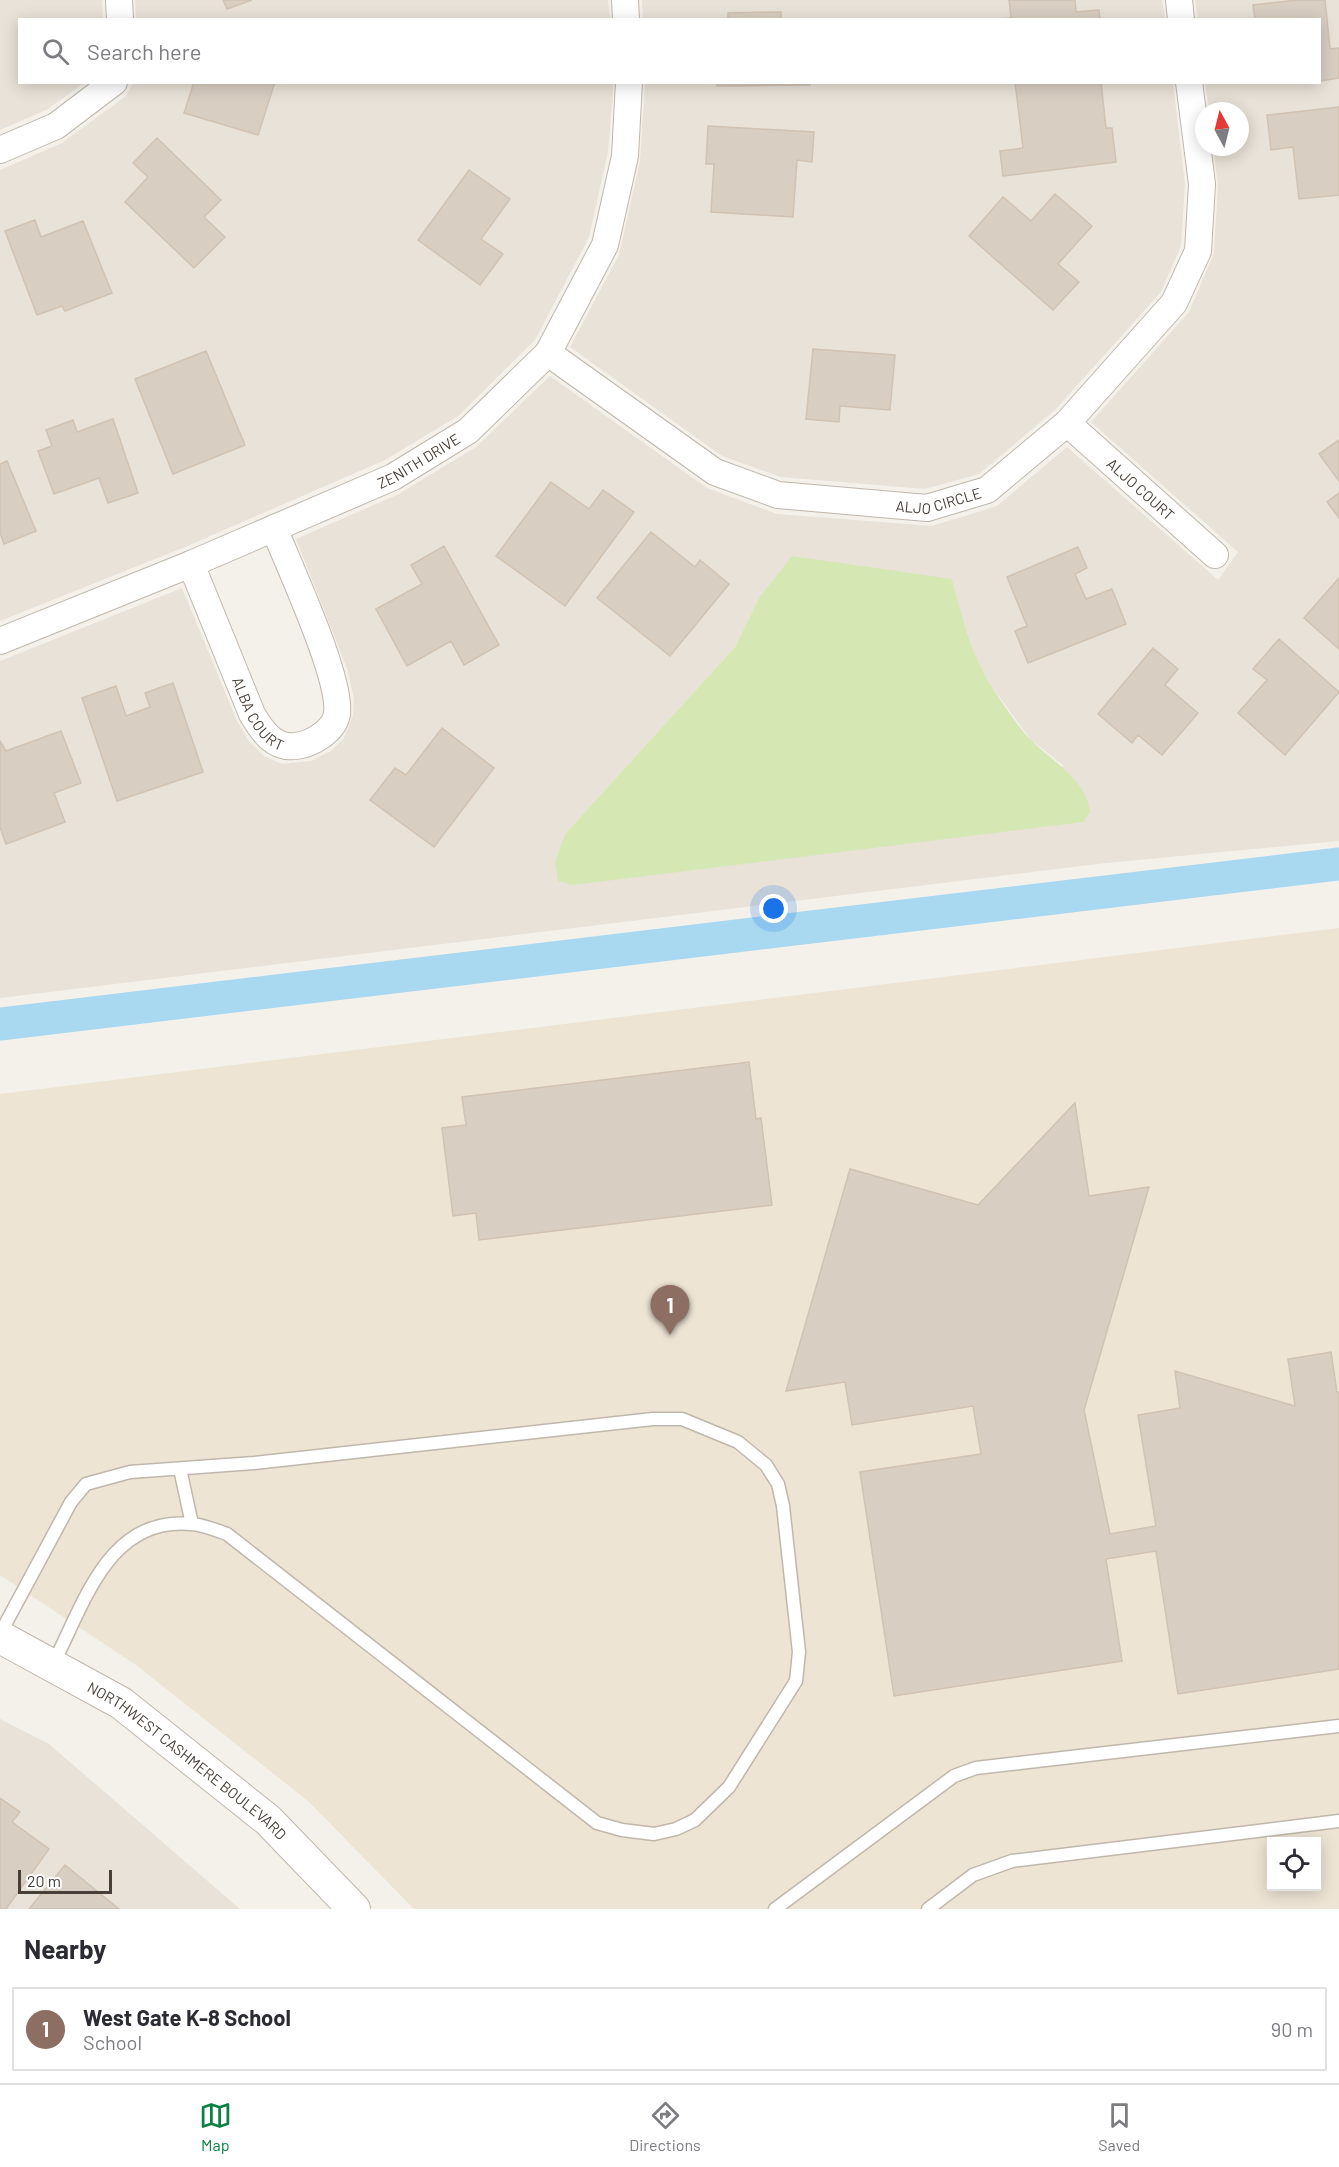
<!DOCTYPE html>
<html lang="en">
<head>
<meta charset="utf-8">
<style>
	:root { --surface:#fff; --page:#f2f2f3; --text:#2b2b33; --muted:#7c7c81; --line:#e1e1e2; --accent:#0b8043 }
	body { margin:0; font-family:Barlow,sans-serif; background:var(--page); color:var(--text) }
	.controls { position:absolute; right:18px; bottom:18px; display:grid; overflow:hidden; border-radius:0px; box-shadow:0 3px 15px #0003 }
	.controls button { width:54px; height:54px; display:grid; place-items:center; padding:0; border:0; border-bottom:2px solid var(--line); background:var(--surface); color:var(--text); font:30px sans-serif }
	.compass { position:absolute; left:1195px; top:102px; width:54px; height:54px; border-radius:50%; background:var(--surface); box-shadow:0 3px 15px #0003; rotate:353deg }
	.scale { position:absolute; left:18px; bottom:15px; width:94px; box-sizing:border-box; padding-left:6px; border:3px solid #484038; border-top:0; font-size:16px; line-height:21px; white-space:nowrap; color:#484038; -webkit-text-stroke:4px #fff; paint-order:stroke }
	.you { position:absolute; left:774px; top:909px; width:21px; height:21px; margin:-15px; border:4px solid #fff; border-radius:50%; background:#1a73e8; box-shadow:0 0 0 9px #1a73e833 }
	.badge { display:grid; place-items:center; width:39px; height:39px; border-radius:50%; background:var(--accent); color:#fff; font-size:20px; font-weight:700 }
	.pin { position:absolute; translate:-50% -50px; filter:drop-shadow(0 2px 3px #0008) }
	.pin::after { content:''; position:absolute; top:32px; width:21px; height:18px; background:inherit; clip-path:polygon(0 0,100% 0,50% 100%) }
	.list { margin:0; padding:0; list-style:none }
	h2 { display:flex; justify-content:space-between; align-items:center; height:78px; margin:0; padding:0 24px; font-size:26px }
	h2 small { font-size:20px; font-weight:400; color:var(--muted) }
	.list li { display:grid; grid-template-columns:39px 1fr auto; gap:18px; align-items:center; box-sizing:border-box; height:84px; margin:0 12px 12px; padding:0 12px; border:2px solid var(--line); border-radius:0px }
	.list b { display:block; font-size:22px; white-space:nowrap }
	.list p { margin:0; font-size:20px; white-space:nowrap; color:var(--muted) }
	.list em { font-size:20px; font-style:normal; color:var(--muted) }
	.icon { flex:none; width:33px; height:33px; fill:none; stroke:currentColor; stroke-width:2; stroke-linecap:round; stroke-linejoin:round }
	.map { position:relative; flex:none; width:1339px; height:1909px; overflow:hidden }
	.search { position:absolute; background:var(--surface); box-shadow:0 3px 15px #0003; left:18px; right:18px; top:18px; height:66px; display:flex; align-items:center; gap:15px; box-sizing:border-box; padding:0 21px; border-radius:0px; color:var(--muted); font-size:22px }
	.sheet { height:174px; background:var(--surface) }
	nav { display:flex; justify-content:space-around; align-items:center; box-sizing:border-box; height:84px; border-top:2px solid var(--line); background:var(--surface); font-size:16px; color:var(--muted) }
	nav a { display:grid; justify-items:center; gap:3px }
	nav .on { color:var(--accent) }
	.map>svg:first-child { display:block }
</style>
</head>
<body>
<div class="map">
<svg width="1339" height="1909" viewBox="0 0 1339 1909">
	<rect width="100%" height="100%" fill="#f4f0ea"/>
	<!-- residential -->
	<path fill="#e8e2d8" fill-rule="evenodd" d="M0,0H102L103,19L20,20V82L84,83L48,109L0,130Z
		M135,0H608L610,19L136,20Z
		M642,0H1162L1165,19L643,20Z
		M1195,0H1339V841L1106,863L0,998V661L182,588L237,721L249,741L264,756L282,764L311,761L331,751L344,738L353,716L354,699L348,671L296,539L399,494L476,447L550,376L707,488L777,514L932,526L997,506L1067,447L1218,580L1238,552L1091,422L1189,312L1214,253L1218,186L1213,147H1240V111H1209L1205,83L1320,82V20L1198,19ZM952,579L963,620L978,663L992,687L1031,740L1064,766L573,885L565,834L735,647L759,598Z
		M133,83H613V92L608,152L589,237L535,340L458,416L385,460L185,547L0,621V170L62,143L126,96Z
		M645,83H1173L1185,184L1181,246L1161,292L1055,410L979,474L925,489L781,477L722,456L570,347L619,255L640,161Z
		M0,1719L49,1744L240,1909H0Z"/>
	<!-- education -->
	<path fill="#ede4d4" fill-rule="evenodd" d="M1339,928V1909H414L308,1801L136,1665L0,1575V1094ZM1272,1842H1316V1886H1272Z"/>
	<!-- green -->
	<path fill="#d5e8b3" d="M792,556L952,579C962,616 971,654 992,687C1003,704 1016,724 1030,739C1052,762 1086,778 1090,812L1083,822L573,885L558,881L555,863L565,834L735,647L759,598Z"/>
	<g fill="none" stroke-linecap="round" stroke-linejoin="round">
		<!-- canal -->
		<path stroke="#a8d9f0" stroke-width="33" d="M0,1024L1339,864"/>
	</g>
	<!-- building -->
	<path fill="#d9cec2" stroke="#d1c2b2" stroke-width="1.5" d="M223,0H252L227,9Z
		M1009,0H1075L1076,12L1099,10L1100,20H995L1011,18Z
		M1297,0H1325L1330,49L1339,48V78L1320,81V20H1255L1253,5Z
		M781,12V20H728V13Z
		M194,82H275L258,135L184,113Z
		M717,82H809L810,85L717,86Z
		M1015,82H1101L1106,128H1112L1116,162L1003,176L1000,151L1023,148Z
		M1339,107V195L1299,199L1293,147L1271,150L1267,115Z
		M708,126L814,132L812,162L797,160L793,217L711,212L714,164H706Z
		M157,138L221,200L204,217L225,237L194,268L125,202L148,177L133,163Z
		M469,170L510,199L481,239L503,254L480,285L418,240Z
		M1055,194L1092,226L1058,264L1079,282L1053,310L969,236L1003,197L1031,221Z
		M35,220L41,237L83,221L112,293L65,311L62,306L37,315L5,231Z
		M813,349L895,355L890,410L840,406L839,422L806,419Z
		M206,351L245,445L173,474L135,379Z
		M113,419L138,493L108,503L99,478L54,494L38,451L52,446L46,430L73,420L77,432Z
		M1339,440V481L1319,454Z
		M7,461L36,531L4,544L0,532V464Z
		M551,482L589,509L603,490L634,512L565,606L496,556Z
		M1339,493V518L1327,502Z
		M651,532L695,567L700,560L729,584L670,656L597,598Z
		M444,546L499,645L464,665L451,641L407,666L376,609L422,584L411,565Z
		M1078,547L1087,568L1075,574L1086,599L1112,589L1126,624L1028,663L1015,631L1027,626L1007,577Z
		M1339,578V649L1304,618Z
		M1279,639L1339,692L1285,755L1238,713L1267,680L1253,669Z
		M1153,648L1178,669L1165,685L1198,713L1162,755L1138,735L1132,743L1098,714Z
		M173,683L203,772L117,801L82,698L116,686L126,716L150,707L145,693Z
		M442,728L494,768L434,847L370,800L395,768L406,775Z
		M61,731L81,783L54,793L65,822L6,844L0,827V741L6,751Z
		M749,1062L756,1119L761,1118L772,1205L479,1240L476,1213L453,1216L442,1128L466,1125L462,1097Z
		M1075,1103L1089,1196L1149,1187L1084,1410L1110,1534L1156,1526L1138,1415L1180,1408L1175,1371L1295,1406L1288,1359L1331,1352L1337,1392H1339V1669L1178,1694L1156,1551L1106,1559L1122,1661L894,1696L860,1472L981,1454L973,1406L852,1425L845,1382L786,1391L850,1169L978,1205Z
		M0,1798L20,1812L12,1822L49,1849L6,1909H0Z
		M65,1865L119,1909H29Z"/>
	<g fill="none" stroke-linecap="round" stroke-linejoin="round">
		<!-- service casing -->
		<g stroke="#c0b7ac" stroke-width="15">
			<path id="service" d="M180,1469L192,1524
				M0,1634L71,1502L86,1484L130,1472L254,1463L653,1419H682L738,1442L766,1465L778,1484L783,1506L799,1652L796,1681L729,1787L695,1820L676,1829L654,1834L622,1830L597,1823L227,1534C216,1530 203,1525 192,1524C108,1515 84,1605 53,1664
				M775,1909L954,1776L976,1768L1339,1726
				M928,1909L973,1875L1012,1861L1339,1821"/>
		</g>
		<!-- minor casing -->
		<g stroke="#c0b7ac" stroke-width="28">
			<g id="minor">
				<path d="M119,0L120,20"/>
				<path d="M625,0L626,20"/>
				<path d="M1179,0L1181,20"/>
				<path d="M0,150L56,126L114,82"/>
				<path id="s1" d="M548,353L715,472L778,495L927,508L987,490L1067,423L1174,303L1198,251L1202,184L1189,82"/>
				<path id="s2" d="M1067,423L1215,555"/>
				<path id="s3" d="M191,564L252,714C262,731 274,749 296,746C312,744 334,731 337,714C342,679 289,566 274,528"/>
				<path id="s4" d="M0,641L191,564L393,477L468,431L548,353L605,245L625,156L629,82"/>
			</g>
		</g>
		<!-- tertiary casing -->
		<g stroke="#c0b7ac" stroke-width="34">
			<g id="tertiary">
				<path id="s5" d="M0,1637L121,1703L268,1820L354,1909"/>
			</g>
		</g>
		<!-- service -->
		<use href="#service" stroke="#fff" stroke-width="12"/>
		<!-- minor -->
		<use href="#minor" stroke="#fff" stroke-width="26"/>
		<!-- tertiary -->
		<use href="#tertiary" stroke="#fff" stroke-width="32"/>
	</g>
	<g text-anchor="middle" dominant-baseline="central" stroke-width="5" stroke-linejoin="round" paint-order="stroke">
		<!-- street labels -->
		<g font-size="15" fill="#484038" stroke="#fff">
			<text stroke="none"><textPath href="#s4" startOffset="456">ZENITH DRIVE</textPath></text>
			<text stroke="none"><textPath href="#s2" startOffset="99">ALJO COURT</textPath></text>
			<text stroke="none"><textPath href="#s1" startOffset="434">ALJO CIRCLE</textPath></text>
			<text stroke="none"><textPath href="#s3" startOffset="165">ALBA COURT</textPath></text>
			<text stroke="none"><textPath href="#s5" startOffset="225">NORTHWEST CASHMERE BOULEVARD</textPath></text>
		</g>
	</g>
</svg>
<div class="controls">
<button><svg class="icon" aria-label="locate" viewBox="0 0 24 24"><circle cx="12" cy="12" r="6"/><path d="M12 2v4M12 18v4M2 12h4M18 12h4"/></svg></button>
</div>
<svg class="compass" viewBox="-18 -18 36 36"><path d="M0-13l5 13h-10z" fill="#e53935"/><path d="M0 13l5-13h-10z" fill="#7c7c81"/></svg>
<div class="scale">20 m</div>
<div class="you"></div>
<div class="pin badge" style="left:670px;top:1335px;background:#8d6e63">1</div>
<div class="search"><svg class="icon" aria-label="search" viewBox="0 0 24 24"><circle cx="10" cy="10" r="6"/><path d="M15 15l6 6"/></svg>Search here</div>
</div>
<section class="sheet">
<h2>Nearby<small></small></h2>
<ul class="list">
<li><span class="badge" style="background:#8d6e63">1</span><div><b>West Gate K-8 School</b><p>School</p></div><em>90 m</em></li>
</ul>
</section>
<nav>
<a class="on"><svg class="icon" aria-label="map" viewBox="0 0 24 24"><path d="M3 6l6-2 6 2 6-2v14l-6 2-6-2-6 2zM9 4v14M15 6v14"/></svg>Map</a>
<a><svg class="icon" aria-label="directions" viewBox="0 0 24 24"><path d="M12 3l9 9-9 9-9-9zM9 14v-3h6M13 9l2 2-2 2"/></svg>Directions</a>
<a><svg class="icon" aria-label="saved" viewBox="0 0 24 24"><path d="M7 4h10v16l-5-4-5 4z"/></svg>Saved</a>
</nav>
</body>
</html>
